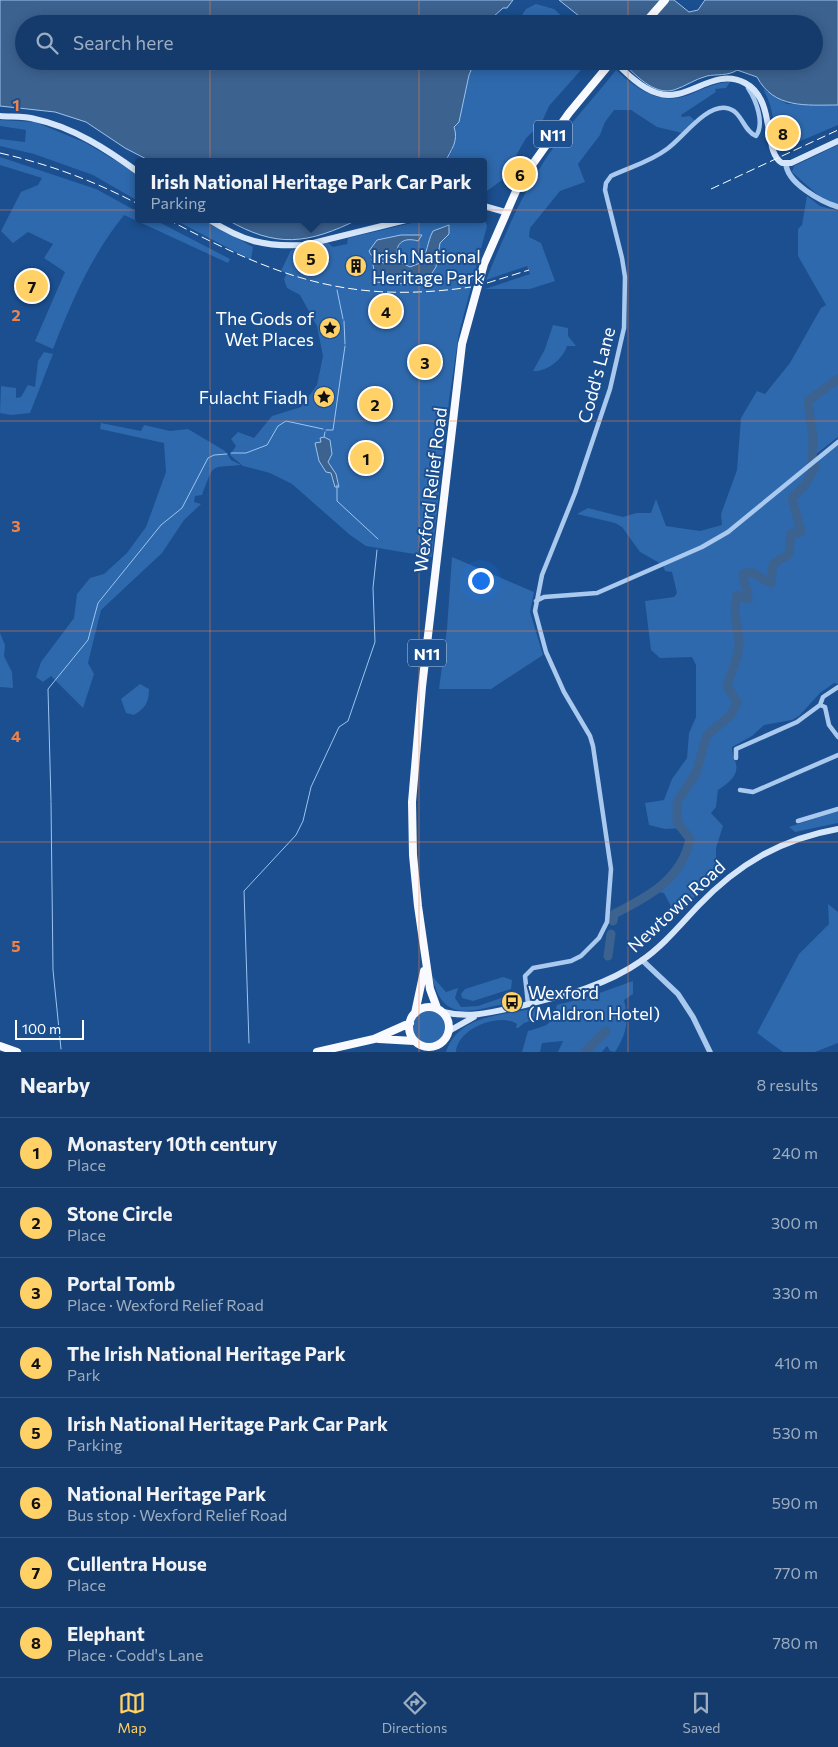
<!DOCTYPE html>
<html lang="en">
<head>
<meta charset="utf-8">
<style>
	:root { --surface:#143b6b; --page:#214673; --text:#f1f3f6; --muted:#9dadc1; --line:#33557e; --accent:#ffd166 }
	body { margin:0; font-family:Commissioner,sans-serif; background:var(--page); color:var(--text) }
	.scale { position:absolute; left:15px; bottom:12px; width:69px; box-sizing:border-box; padding-left:5px; border:2px solid #fff; border-top:0; font-size:14px; line-height:18px; white-space:nowrap; color:#fff; -webkit-text-stroke:4px #1b4f8f; paint-order:stroke }
	.you { position:absolute; left:480px; top:580px; width:18px; height:18px; margin:-12px; border:4px solid #fff; border-radius:50%; background:#1a73e8; box-shadow:0 0 0 8px #1a73e833 }
	.badge { display:grid; place-items:center; width:32px; height:32px; border-radius:50%; background:var(--accent); color:#111; font-size:16px; font-weight:700 }
	.pin { position:absolute; translate:-50% -50%; border:2px solid #fff; box-shadow:0 1px 5px #0006 }
	.popup { position:absolute; left:135px; top:158px; width:352px; height:65px; box-sizing:border-box; display:grid; place-content:center; border-radius:5px; background:var(--surface); filter:drop-shadow(0 1px 4px #0005); font-size:16px; white-space:nowrap; color:var(--muted) }
	.popup b { font-size:19px; color:var(--text) }
	.popup::after { content:''; position:absolute; left:50%; top:100%; margin-left:-10px; border:10px solid transparent; border-top-color:var(--surface) }
	.list { margin:0; padding:0; list-style:none }
	h2 { display:flex; justify-content:space-between; align-items:center; height:65px; margin:0; padding:0 20px; font-size:21px }
	h2 small { font-size:16px; font-weight:400; color:var(--muted) }
	.list li { display:grid; grid-template-columns:32px 1fr auto; gap:15px; align-items:center; box-sizing:border-box; height:70px; padding:0 20px; border-top:1px solid var(--line) }
	.list b { display:block; font-size:19px; white-space:nowrap }
	.list p { margin:0; font-size:16px; white-space:nowrap; color:var(--muted) }
	.list em { font-size:16px; font-style:normal; color:var(--muted) }
	.icon { flex:none; width:28px; height:28px; fill:none; stroke:currentColor; stroke-width:2; stroke-linecap:round; stroke-linejoin:round }
	.map { position:relative; flex:none; width:838px; height:1052px; overflow:hidden }
	.search { position:absolute; background:var(--surface); box-shadow:0 2px 12px #0003; left:15px; right:15px; top:15px; height:55px; display:flex; align-items:center; gap:12px; box-sizing:border-box; padding:0 18px; border-radius:28px; color:var(--muted); font-size:19px }
	.sheet { height:625px; background:var(--surface) }
	nav { display:flex; justify-content:space-around; align-items:center; box-sizing:border-box; height:70px; border-top:1px solid var(--line); background:var(--surface); font-size:14px; color:var(--muted) }
	nav a { display:grid; justify-items:center; gap:2px }
	nav .on { color:var(--accent) }
	.map>svg:first-child { display:block }
</style>
</head>
<body>
<div class="map">
<svg width="838" height="1052" viewBox="0 0 838 1052">
	<rect width="100%" height="100%" fill="#1b4f8f"/>
	<!-- green -->
	<path fill="#2e69ad" d="M536,4L554,9L570,24H516L526,9Z
		M475,61H589L549,106L541,124L526,138L502,180L484,193V162L445,161L453,150L454,127L459,122L469,75Z
		M616,70C637,89 659,106 689,95C703,89 714,83 730,82L726,88L715,89L716,92L681,115L682,117L690,116L695,121L682,133L657,127L631,110H614L605,122L600,135L578,164L585,182L560,191L530,228L529,237L541,243L555,281L530,289H485L530,274L527,266L486,280C504,236 522,193 549,154C569,124 594,98 616,70Z
		M763,89L787,104L838,105V125L779,150C773,129 775,109 763,89Z
		M0,120L35,122L86,143L138,174V201L93,175L34,154L0,146V139L25,142L26,130L0,126Z
		M838,145V205L820,197L792,172L794,166Z
		M0,157L96,189L138,212V219H153L230,259L228,263L124,215C91,256 72,301 53,349L35,341L65,272L44,258L53,244L28,232L13,243L1,231L21,192L38,185L42,178L0,165Z
		M807,196L820,206L838,211V379L808,402L813,437L812,463L838,442V684L834,683L820,693L799,716L792,720L764,725L752,736L732,747C732,754 734,758 736,764C739,776 727,784 718,790L716,807L711,813L723,826L716,848V857L723,870L659,930L655,929L673,910L664,893L656,892L680,865L690,839L683,828L665,829L649,825L645,803L664,800L672,779L687,758L689,733L696,717V665L692,657L660,658L651,650L645,601L674,597L677,593L672,572L665,571L663,565L640,552L622,527L615,523L577,514L588,508L623,517L636,513H651L656,499L666,526L700,531L722,525L721,514L737,470L741,418L757,391L765,394L790,363L821,308L826,305L798,256V229L802,225Z
		M173,219H202L253,247L251,260Z
		M429,219H484L487,226L459,333L449,400L432,557L366,546L350,535L292,484L270,473L243,466L230,455L236,446L231,439L238,432L254,438L272,416L301,407L317,385L323,356L317,326L300,295L287,288L284,279L287,273L281,271L291,250L327,242L333,247L347,244L348,238Z
		M553,325L568,328V336L576,346H567C563,359 547,372 533,371L545,349Z
		M44,352L53,354L30,413L11,415L0,413L1,386L16,388V398L21,397L28,385L35,387L38,361Z
		M838,383V437L815,455L812,403Z
		M101,423L141,431L144,425L170,431L188,429L225,451L231,460L241,465C209,468 215,462 202,495L195,496L194,502L201,504L184,520L162,553L101,610L88,663L94,674L83,708L51,676L43,682L36,677L41,662L74,618L77,594L90,578L104,574L127,553L146,527L166,472L164,443L100,429Z
		M452,557L534,592L530,612L543,655L491,689H439L447,629Z
		M0,633L5,645L4,656L12,672L13,688L0,687Z
		M140,684L149,689C149,703 145,708 134,715L126,713L121,699Z
		M838,811V823L795,832L789,827Z
		M828,904L838,912V1043L815,1052H783L757,1033L799,954L829,924Z
		M432,976L446,992L458,988L455,998L461,1007L478,1006L513,994H518L520,998C513,1003 502,1004 494,1006C460,1015 441,1015 432,976Z
		M503,977L512,980L511,989L473,1001L462,998L461,994L465,989Z
		M633,981V994L624,1000C629,1020 627,1034 615,1052L610,1051L607,1046L602,1052H558L563,1041L542,1043L540,1052H522L528,1031C548,1025 552,1026 557,1005L591,996Z
		M538,1008L543,1010L542,1018L524,1023L518,1028H516L517,1024C499,1012 457,1029 456,1052H446C458,1014 505,1015 538,1008Z
		M412 1026a17 17 0 1 1 34 0a17 17 0 1 1-34 0Z"/>
	<!-- water -->
	<path fill="#3c6290" stroke="#9cc4f0" d="M0,0H513L507,8H503L492,18L491,24H24V61H475L469,75L459,122L454,127C459,141 451,150 445,162H152L125,148L86,122L55,112L0,106Z
		M559,0H674L689,12L698,10L705,0H838V105C806,105 774,109 757,77L737,70C729,76 716,74 707,76C695,79 686,86 674,90C653,96 634,73 621,61H814V24H589Z
		M226,219H359C308,244 277,249 226,219Z
		M449,225V234L440,243L436,267L432,273V279L408,284L372,282L375,276L372,259L384,263L398,261L410,267L420,263C428,253 427,242 433,231Z
		M401,235H422L418,241C405,237 395,242 397,257L386,260L371,255L369,251L377,240Z
		M324,437L330,440L332,454L328,462L336,474L339,487H335L331,473L326,472L319,461L315,443L321,442L320,438Z"/>
	<g fill="none" stroke-linecap="round" stroke-linejoin="round">
		<!-- stream -->
		<path stroke="#9cc4f0" stroke-width="1" d="M337,290L343,319
			M344,321L345,344
			M326,430H333L345,346
			M324,437L325,432
			M231,453H246L267,445L278,426L286,421L323,429
			M337,485V501L378,539
			M51,801L48,689L88,640L98,603L161,525L182,508L208,458L214,455L227,454
			M51,802L53,970L61,1049
			M249,1043L244,891L296,835L303,821L311,787L339,727L348,721L375,642L373,588L377,550"/>
		<!-- river -->
		<path stroke="#3c6290" stroke-width="9" d="M613,921L614,914C648,897 682,879 690,839L677,822V802L696,773L707,735L731,715L737,702L727,686C731,671 738,661 739,645C739,626 732,617 737,595L748,599C749,590 743,585 743,574L751,572L771,583L773,564L789,554L791,534L801,532L792,498L805,485L815,467L812,463L813,437L808,401L838,379
			M608,956L611,934
			M585,1052L606,1031"/>
		<!-- minor -->
		<path stroke="#a9c9ee" stroke-width="4.5" d="M536,601L544,597L597,593L702,547L728,532L838,442
			M820,705L823,697L838,687
			M736,758V749L797,722L820,705L825,707L829,725L838,737
			M740,790L753,792L838,755
			M798,821L838,809
			M528,1004L525,976L533,968L571,961L581,956L599,938L607,922L611,869L593,746L590,736L564,692L546,652L535,611L542,575L575,493L610,389L624,328L625,277L622,258L605,190L606,183L611,176C630,167 650,162 667,149C683,138 705,105 726,108C742,110 743,131 756,136C765,123 756,100 748,88"/>
		<!-- tertiary -->
		<path stroke="#a9c9ee" stroke-width="5.5" d="M786,163C786,183 822,202 838,207
			M642,960L678,994L693,1017L710,1052"/>
		<!-- secondary -->
		<path stroke="#d6e6fa" stroke-width="6" d="M614,61C626,73 641,88 657,93C687,104 713,66 745,83C777,100 762,151 782,163H791L838,141
			M0,116C11,117 24,116 35,119C73,127 108,150 138,172
			M484,206L505,212
			M208,219C243,241 263,247 305,245L410,219
			M443,1012C472,1019 496,1011 525,1005C566,995 605,986 641,961C663,946 680,925 698,906C738,864 781,839 838,829
			M449,1031L474,1017"/>
		<!-- trunk -->
		<path stroke="#f8faff" stroke-width="8" d="M644,24L665,0
			M409 1027a20 20 0 1 1 40 0a20 20 0 1 1-40 0Z
			M437,1008L430,989L418,906L413,855L412,802L422,687L462,344L484,264L520,182L569,113L612,61
			M415,1013L424,971
			M379,1039L414,1041
			M0,1046L17,1052
			M317,1052L374,1039L410,1023"/>
		<!-- rail -->
		<path stroke="#fff" stroke-width="1" stroke-dasharray="9 4" stroke-linecap="butt" d="M0,153C51,165 92,180 138,204
			M711,189L838,130
			M167,219C275,276 347,305 471,287
			M487,283L529,270"/>
	</g>
	<!-- grid -->
	<path fill="none" stroke="#ee8249" stroke-width="1" stroke-opacity="0.55" d="M210,0V24M419,0V24M628,0V24M210,61V1052M419,61V1052M628,61V1052M0,210H838M0,421H838M0,631H838M0,842H838"/>
	<!-- icons -->
	<defs>
		<g id="building-disc" transform="scale(1.125)"><circle r="9.5" fill="#ffd166" stroke="#1b4f8f"/><path d="M-4-6H4V6H1V3H-1V6H-4ZM-2.5-4.3h1.7v1.8h-1.7ZM.8-4.3h1.7v1.8H.8ZM-2.5-1h1.7V.8h-1.7ZM.8-1h1.7V.8H.8Z" fill="#111"/></g>
		<g id="sight-disc" transform="scale(1.125)"><circle r="9.5" fill="#ffd166" stroke="#1b4f8f"/><path d="M0-6L1.8-2.2L6-1.7L2.9 1.2L3.7 5.4L0 3.3L-3.7 5.4L-2.9 1.2L-6-1.7L-1.8-2.2Z" fill="#111"/></g>
		<g id="bus-disc" transform="scale(1.125)"><circle r="9.5" fill="#ffd166" stroke="#1b4f8f"/><path d="M-5-6H5V4H4V6H2V4H-2V6H-4V4H-5ZM-3.5-4V0h7V-4ZM-3.5 1.2v1.5H-2V1.2ZM2 1.2v1.5H3.5V1.2Z" fill="#111"/></g>
	</defs>
	<g fill-rule="evenodd">
		<use href="#building-disc" x="356" y="266"/>
		<use href="#sight-disc" x="330" y="328"/>
		<use href="#sight-disc" x="324" y="397"/>
		<use href="#bus-disc" x="512" y="1002"/>
	</g>
	<g text-anchor="middle" dominant-baseline="central" stroke-width="4" stroke-linejoin="round" paint-order="stroke">
		<!-- shield labels -->
		<g fill="#1b4f8f" stroke="#bbcadd" stroke-width="1">
			<rect x="534" y="120.5" width="38" height="27" rx="4"/>
			<rect x="408" y="639.5" width="38" height="27" rx="4"/>
		</g>
		<g font-size="16" font-weight="bold" fill="#fff">
			<text x="553" y="134">N11</text>
			<text x="427" y="653">N11</text>
		</g>
		<!-- poi labels -->
		<g font-size="18" fill="#fff" stroke="#1b4f8f" text-anchor="start">
			<text x="372" y="256">Irish National<tspan x="372" dy="21">Heritage Park</tspan></text>
			<text x="314" y="318" text-anchor="end">The Gods of<tspan x="314" dy="21">Wet Places</tspan></text>
			<text x="308" y="397" text-anchor="end">Fulacht Fiadh</text>
			<text x="528" y="992">Wexford<tspan x="528" dy="21">(Maldron Hotel)</tspan></text>
		</g>
		<!-- street labels -->
		<g font-size="18" fill="#fff" stroke="#1b4f8f">
			<text transform="translate(596 375) rotate(-75)">Codd's Lane</text>
			<text transform="translate(430 490) rotate(-83)">Wexford Relief Road</text>
			<text transform="translate(676 906) rotate(-43)">Newtown Road</text>
		</g>
	</g>
	<g font-size="16" text-anchor="middle" font-weight="bold" fill="#ee8249" stroke="#1b4f8f" stroke-width="4" stroke-linejoin="round" paint-order="stroke">
		<text x="16" y="111">1</text>
		<text x="16" y="321">2</text>
		<text x="16" y="532">3</text>
		<text x="16" y="742">4</text>
		<text x="16" y="952">5</text>
	</g>
</svg>
<div class="scale">100 m</div>
<div class="you"></div>
<div class="pin badge" style="left:366px;top:458px">1</div>
<div class="pin badge" style="left:375px;top:404px">2</div>
<div class="pin badge" style="left:425px;top:362px">3</div>
<div class="pin badge" style="left:386px;top:311px">4</div>
<div class="pin badge" style="left:311px;top:258px">5</div>
<div class="popup"><b>Irish National Heritage Park Car Park</b>Parking</div>
<div class="pin badge" style="left:520px;top:174px">6</div>
<div class="pin badge" style="left:32px;top:286px">7</div>
<div class="pin badge" style="left:783px;top:133px">8</div>
<div class="search"><svg class="icon" aria-label="search" viewBox="0 0 24 24"><circle cx="10" cy="10" r="6"/><path d="M15 15l6 6"/></svg>Search here</div>
</div>
<section class="sheet">
<h2>Nearby<small>8 results</small></h2>
<ul class="list">
<li><span class="badge">1</span><div><b>Monastery 10th century</b><p>Place</p></div><em>240 m</em></li>
<li><span class="badge">2</span><div><b>Stone Circle</b><p>Place</p></div><em>300 m</em></li>
<li><span class="badge">3</span><div><b>Portal Tomb</b><p>Place · Wexford Relief Road</p></div><em>330 m</em></li>
<li><span class="badge">4</span><div><b>The Irish National Heritage Park</b><p>Park</p></div><em>410 m</em></li>
<li><span class="badge">5</span><div><b>Irish National Heritage Park Car Park</b><p>Parking</p></div><em>530 m</em></li>
<li><span class="badge">6</span><div><b>National Heritage Park</b><p>Bus stop · Wexford Relief Road</p></div><em>590 m</em></li>
<li><span class="badge">7</span><div><b>Cullentra House</b><p>Place</p></div><em>770 m</em></li>
<li><span class="badge">8</span><div><b>Elephant</b><p>Place · Codd's Lane</p></div><em>780 m</em></li>
</ul>
</section>
<nav>
<a class="on"><svg class="icon" aria-label="map" viewBox="0 0 24 24"><path d="M3 6l6-2 6 2 6-2v14l-6 2-6-2-6 2zM9 4v14M15 6v14"/></svg>Map</a>
<a><svg class="icon" aria-label="directions" viewBox="0 0 24 24"><path d="M12 3l9 9-9 9-9-9zM9 14v-3h6M13 9l2 2-2 2"/></svg>Directions</a>
<a><svg class="icon" aria-label="saved" viewBox="0 0 24 24"><path d="M7 4h10v16l-5-4-5 4z"/></svg>Saved</a>
</nav>
</body>
</html>
